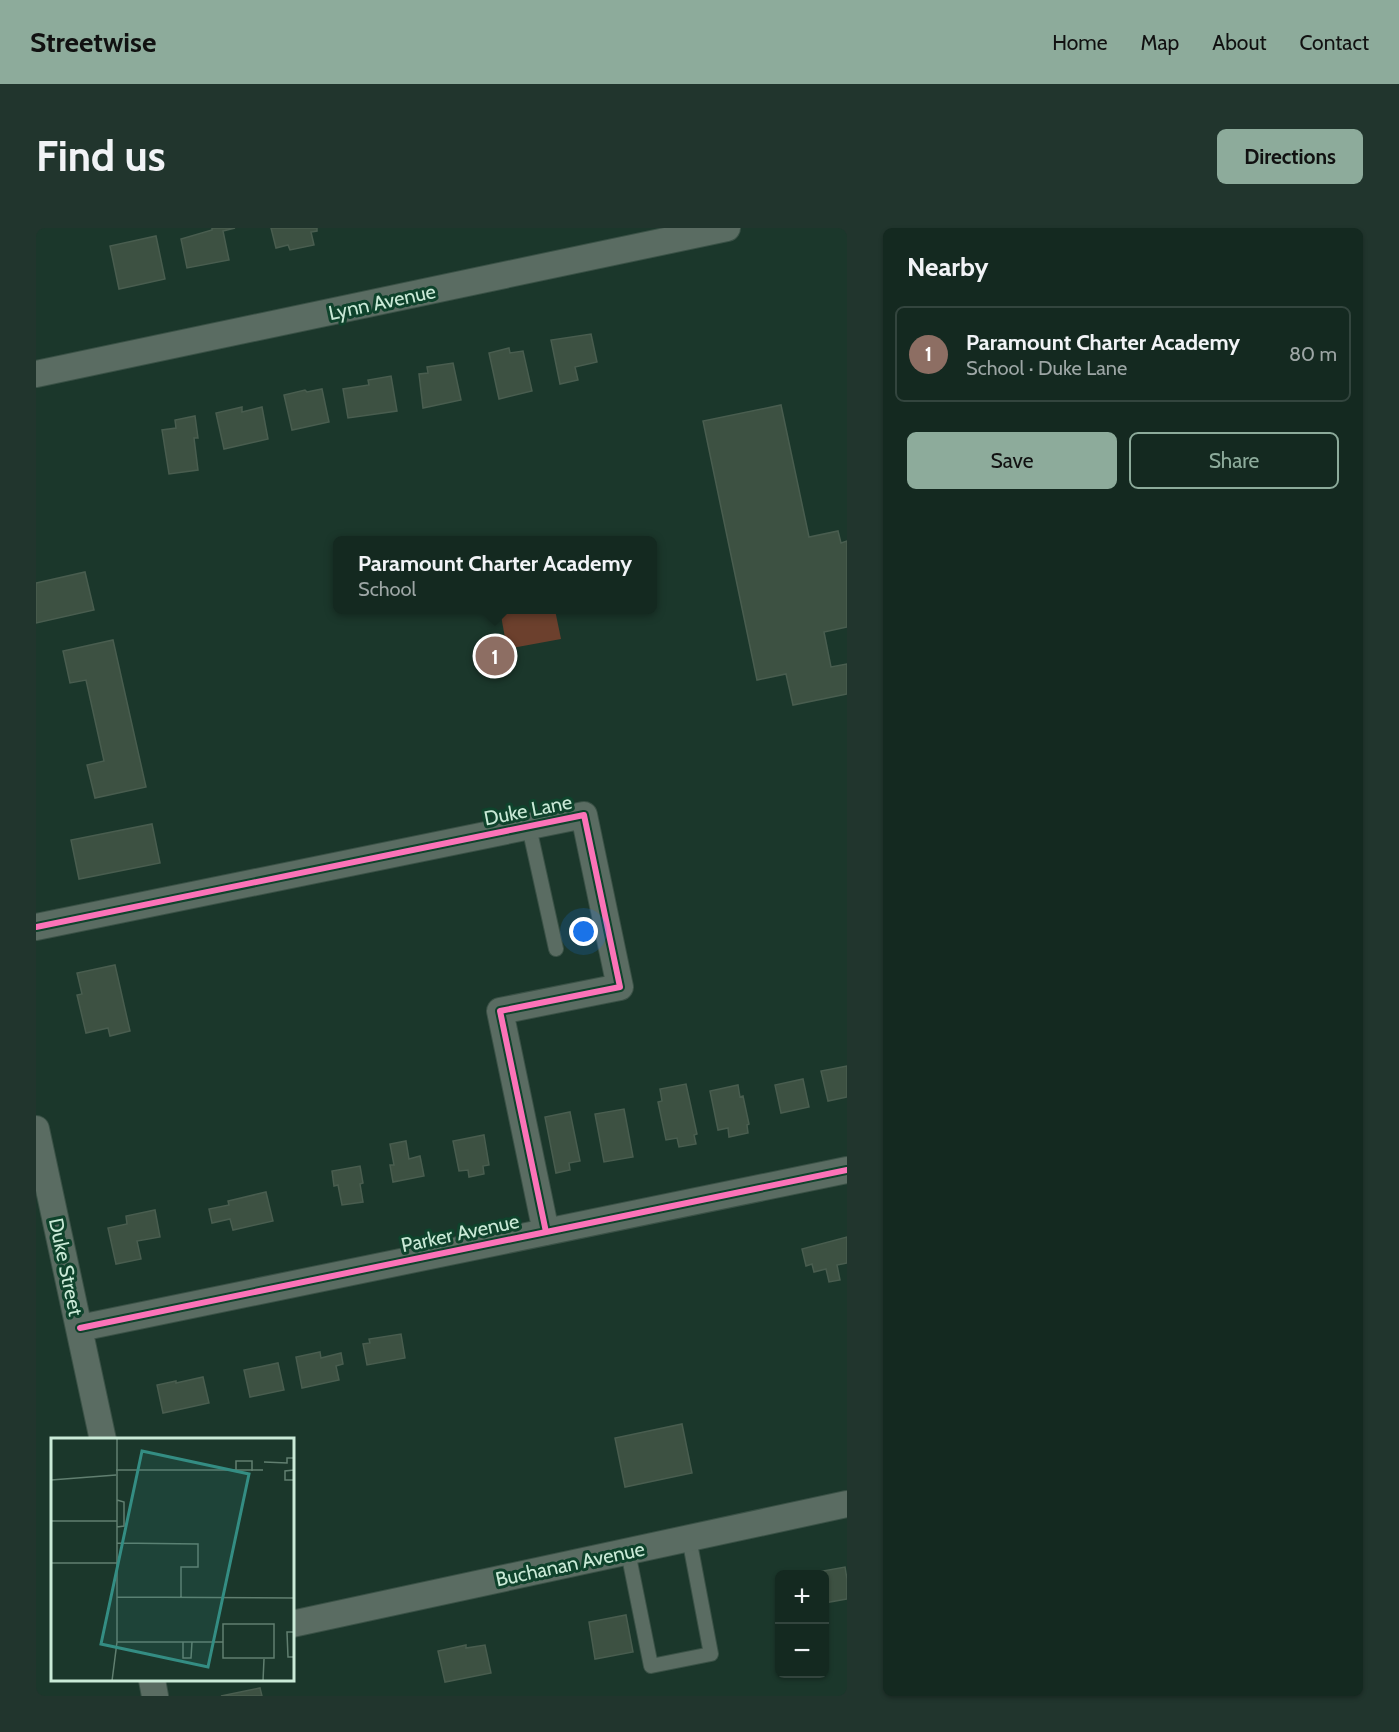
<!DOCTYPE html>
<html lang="en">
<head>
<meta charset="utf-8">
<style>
	:root { --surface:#142920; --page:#21352d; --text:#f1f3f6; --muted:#9da6a5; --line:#33453e; --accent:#8dab9b }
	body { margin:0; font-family:Cabin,sans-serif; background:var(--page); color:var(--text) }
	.controls { position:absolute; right:18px; bottom:18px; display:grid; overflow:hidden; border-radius:9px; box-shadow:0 2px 4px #0004 }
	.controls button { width:54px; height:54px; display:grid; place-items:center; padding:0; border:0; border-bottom:2px solid var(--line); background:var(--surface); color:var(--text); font:30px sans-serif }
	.you { position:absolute; left:548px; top:704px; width:21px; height:21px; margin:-15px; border:4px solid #fff; border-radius:50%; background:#1a73e8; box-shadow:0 0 0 9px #1a73e833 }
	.badge { display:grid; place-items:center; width:39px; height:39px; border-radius:50%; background:var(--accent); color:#fff; font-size:20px; font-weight:700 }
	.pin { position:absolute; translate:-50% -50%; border:3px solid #fff; box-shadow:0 2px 6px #0006 }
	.popup { position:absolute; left:297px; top:308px; width:324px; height:78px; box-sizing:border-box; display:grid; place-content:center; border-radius:9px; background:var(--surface); filter:drop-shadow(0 2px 4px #0005); font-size:20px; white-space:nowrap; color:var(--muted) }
	.popup b { font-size:22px; color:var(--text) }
	.popup::after { content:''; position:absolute; left:50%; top:100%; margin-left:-12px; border:12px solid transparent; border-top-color:var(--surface) }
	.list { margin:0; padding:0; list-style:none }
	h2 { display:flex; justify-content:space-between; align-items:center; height:78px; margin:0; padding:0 24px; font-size:26px }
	h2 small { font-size:20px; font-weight:400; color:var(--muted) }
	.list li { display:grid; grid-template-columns:39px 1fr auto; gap:18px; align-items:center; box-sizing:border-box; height:96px; margin:0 12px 12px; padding:0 12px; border:2px solid var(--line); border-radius:9px }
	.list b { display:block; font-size:22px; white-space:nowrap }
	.list p { margin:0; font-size:20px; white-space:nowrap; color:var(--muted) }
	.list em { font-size:20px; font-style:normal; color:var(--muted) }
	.actions { display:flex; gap:12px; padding:18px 24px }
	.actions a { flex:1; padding:14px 0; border:2px solid var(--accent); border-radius:9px; text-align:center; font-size:21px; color:var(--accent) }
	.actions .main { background:var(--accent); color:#111 }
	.map { position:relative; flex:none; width:811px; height:1468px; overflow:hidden; border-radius:9px }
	header { display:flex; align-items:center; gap:36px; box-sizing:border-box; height:84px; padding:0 30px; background:var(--accent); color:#111 }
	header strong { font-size:28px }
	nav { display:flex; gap:33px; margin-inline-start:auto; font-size:21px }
	.intro { display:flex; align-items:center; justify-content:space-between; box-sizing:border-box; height:144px; padding:0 36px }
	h1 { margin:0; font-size:42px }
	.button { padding:15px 27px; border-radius:9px; background:var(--accent); color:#111; font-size:21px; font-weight:700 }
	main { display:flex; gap:36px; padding:0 36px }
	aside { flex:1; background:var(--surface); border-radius:9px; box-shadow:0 2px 4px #0004 }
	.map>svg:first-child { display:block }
</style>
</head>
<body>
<header>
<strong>Streetwise</strong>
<nav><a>Home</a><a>Map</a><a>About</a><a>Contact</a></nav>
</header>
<div class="intro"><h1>Find us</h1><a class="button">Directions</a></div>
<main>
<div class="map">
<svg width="811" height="1468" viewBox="0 0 811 1468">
	<rect width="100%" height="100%" fill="#1b372b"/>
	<!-- green -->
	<path fill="#6c402d" d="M464,382H519L525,411L471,421Z"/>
	<!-- building -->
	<path fill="#3d5142" stroke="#495d4f" stroke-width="1.5" d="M176,0H199L187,3L193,32L151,40L145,11L176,2Z
		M235,0H281V3L275,4L278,17L254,22L252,17L240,20Z
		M120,8L129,51L83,61L74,18Z
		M555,106L561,134L539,139L542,152L524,156L515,112Z
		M473,120L474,125L487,123L496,163L463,171L453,125Z
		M417,135L425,172L387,180L383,146L392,145L391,139Z
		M355,148L361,183L312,190L307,161L333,157L332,152Z
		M286,161L293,194L256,202L248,167L269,162L271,164Z
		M745,177L773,309L802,303L805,315L811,313V399L788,404L795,439L811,436V466L757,477L750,446L721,452L667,193Z
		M206,179V184L226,179L232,211L188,221L180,185Z
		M159,188L162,210H158L162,242L133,246L126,202L140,200L139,192Z
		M49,344L58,382L0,395V355Z
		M77,412L110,559L59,570L51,537L68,533L50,452L34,455L27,423Z
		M116,596L124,635L43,651L35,612Z
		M79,737L94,803L74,808L72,800L50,805L41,767L46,766L41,745Z
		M811,838V869L792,873L785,843Z
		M767,851L773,879L745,885L739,857Z
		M650,856L661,906L658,907L660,916L643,919L641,910L630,912L622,874L626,873L624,861Z
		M702,857L704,869L707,868L713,896L711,897L712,905L693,909L692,900L682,902L674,863Z
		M588,881L597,929L568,934L559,886Z
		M534,884L544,933L533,935L534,942L520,945L509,889Z
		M448,907L453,937L447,938L448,946L433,949L432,942L423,943L417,913Z
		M370,913L373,931L384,928L388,948L357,954L354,937H358L354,916Z
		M324,938L327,955L324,956L327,974L306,977L302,957L298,958L296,943Z
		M230,964L237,993L197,1002L194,991L176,995L173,981L193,977L192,973Z
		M119,982L124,1009L101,1013L105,1031L80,1036L72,1000L91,996L90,988Z
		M811,1009V1035L801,1037L804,1052L793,1054L790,1041L778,1044L776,1036L770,1038L766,1021Z
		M365,1106L369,1130L331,1137L327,1116L334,1115L333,1111Z
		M284,1124L285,1130L305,1125L307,1136L300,1138L303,1152L266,1160L260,1129Z
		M242,1135L248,1162L214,1169L208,1142Z
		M167,1149L173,1175L127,1185L121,1157L140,1153V1155Z
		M646,1196L656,1245L589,1259L579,1210Z
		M809,1339L811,1351V1371L788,1375V1346H777L776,1345Z
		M590,1387L597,1424L559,1431L553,1394Z
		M430,1417V1420L449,1417L455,1445L409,1454L402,1423Z
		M224,1460L226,1468H185Z"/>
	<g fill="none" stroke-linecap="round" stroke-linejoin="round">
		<!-- lane casing -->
		<g stroke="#3a5146" stroke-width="16">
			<path id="lane" d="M493,599L520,721
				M592,1324L615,1438L675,1426L653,1310"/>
		</g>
		<!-- street casing -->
		<g stroke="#3a5146" stroke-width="28">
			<path id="street" d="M0,146L691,0
				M0,699L548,587L584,759L464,783L510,1004
				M0,901L67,1212
				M44,1100L811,942
				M256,1396L811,1276
				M116,1452L119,1468"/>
		</g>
		<!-- lane -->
		<use href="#lane" stroke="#5a6c62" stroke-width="14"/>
		<!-- street -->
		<use href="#street" stroke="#5a6c62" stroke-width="26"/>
		<!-- cycleway casing -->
		<g stroke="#0f432c" stroke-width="10">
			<path id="cycleway" d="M0,699L548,587L584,759L464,783L510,1004
				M44,1100L811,942"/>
		</g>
		<!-- cycleway -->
		<use href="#cycleway" stroke="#fb73b8" stroke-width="6"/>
	</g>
	<g text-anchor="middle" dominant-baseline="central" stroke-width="6" stroke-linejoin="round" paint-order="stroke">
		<!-- street labels -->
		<g font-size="20" fill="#caead7" stroke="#0f432c">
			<text transform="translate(346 74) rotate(-12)">Lynn Avenue</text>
			<text transform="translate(492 582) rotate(-11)">Duke Lane</text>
			<text transform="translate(424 1005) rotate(-12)">Parker Avenue</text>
			<text transform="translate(30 1039) rotate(78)">Duke Street</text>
			<text transform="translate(534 1336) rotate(-12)">Buchanan Avenue</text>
		</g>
	</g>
	<!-- overview -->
	<g transform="translate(15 1210)">
		<rect width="243" height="243" fill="#1b372b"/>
		<path fill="none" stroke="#617f70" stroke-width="1.5" d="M213,24L236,25V20H243M65,32H212M243,32L234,33V42H243M185,33V23H201V33M0,42L65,37M66,62L73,64V88L66,89M0,83H66M66,105L147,106V129H130V160M0,125H66M66,159L243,160M172,186H223V220H172ZM243,194H236L237,219H243M66,204H172M132,204V220H140L141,204M61,243L66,204V0M212,243L213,221"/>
		<path fill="#348d83" fill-opacity="0.15" stroke="#348d83" stroke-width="3" d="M91,13L198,36L157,229L50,206Z"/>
		<rect width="243" height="243" fill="none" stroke="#caead7" stroke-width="3"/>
	</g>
</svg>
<div class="controls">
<button>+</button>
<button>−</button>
</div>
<div class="you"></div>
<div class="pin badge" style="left:459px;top:428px;background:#8d6e63">1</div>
<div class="popup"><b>Paramount Charter Academy</b>School</div>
</div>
<aside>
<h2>Nearby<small></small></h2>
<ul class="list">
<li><span class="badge" style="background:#8d6e63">1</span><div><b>Paramount Charter Academy</b><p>School · Duke Lane</p></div><em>80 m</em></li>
</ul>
<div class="actions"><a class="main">Save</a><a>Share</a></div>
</aside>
</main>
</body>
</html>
